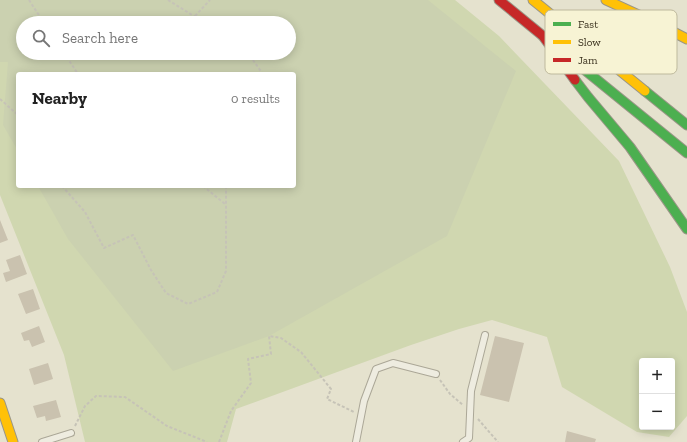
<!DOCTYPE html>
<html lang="en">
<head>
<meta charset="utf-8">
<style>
	:root { --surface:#fff; --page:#f2f2f2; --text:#222; --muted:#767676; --line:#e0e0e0 }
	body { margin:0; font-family:"Zilla Slab",serif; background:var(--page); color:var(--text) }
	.controls { position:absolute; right:12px; bottom:12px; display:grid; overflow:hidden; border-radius:4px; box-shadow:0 2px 10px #0003 }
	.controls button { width:36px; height:36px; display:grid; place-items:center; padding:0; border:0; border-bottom:1px solid var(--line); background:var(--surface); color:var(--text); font:20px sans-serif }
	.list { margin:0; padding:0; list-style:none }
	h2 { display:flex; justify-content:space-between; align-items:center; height:52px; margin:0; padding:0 16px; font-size:17px }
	h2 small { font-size:13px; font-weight:400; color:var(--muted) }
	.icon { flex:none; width:22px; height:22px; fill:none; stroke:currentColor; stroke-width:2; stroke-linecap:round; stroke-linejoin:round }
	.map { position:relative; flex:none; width:687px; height:442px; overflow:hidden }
	.search { position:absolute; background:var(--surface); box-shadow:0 2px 10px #0003; left:16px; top:16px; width:280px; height:44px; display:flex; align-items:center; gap:10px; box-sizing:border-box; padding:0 14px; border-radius:22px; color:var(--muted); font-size:15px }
	.panel { position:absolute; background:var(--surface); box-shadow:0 2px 10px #0003; left:16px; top:72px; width:280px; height:116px; border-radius:4px }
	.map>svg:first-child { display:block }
</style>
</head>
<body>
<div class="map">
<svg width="687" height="442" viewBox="0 0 687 442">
	<rect width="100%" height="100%" fill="#e5e2ce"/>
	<!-- green -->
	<path fill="#d0d7b0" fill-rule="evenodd" d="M2,0H455L499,36L619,161L670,267L687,312V416L669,437L637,432L562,387L547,337L492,320L459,329L411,345L236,409L227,442H85L64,355L0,195V62H7ZM23,23H289V53H23ZM18,74H294V186H18ZM642,361H672V427H642Z"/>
	<!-- cemetery -->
	<path fill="#cbd1b0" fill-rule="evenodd" d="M0,0H428L516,71L447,236L269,336L173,371L68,239L38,186H294V74H18V151L3,125L8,62H0ZM23,23H289V53H23Z"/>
	<!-- building -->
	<path fill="#cac2af" d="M0,220L8,240L0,243Z
		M20,255L27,274L6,282L3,273L10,271L6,260Z
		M33,289L40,309L26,314L18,294Z
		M39,326L45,342L32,347L29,340L24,341L21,333Z
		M495,336L524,343L509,402L480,395Z
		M48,363L53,379L34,385L29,369Z
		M56,400L61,417L46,421L45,416L37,418L33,406Z
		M567,431L596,439L595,442H565Z"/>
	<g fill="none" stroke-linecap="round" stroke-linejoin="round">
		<!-- lane casing -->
		<g stroke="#aba797" stroke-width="8">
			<path id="lane" d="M42,442L71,433
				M356,442L364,401L376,369L393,363L436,374
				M463,442L469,438L471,391L485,335"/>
		</g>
		<!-- fast casing -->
		<g stroke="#9a9687" stroke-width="11">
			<path id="fast" d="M543,36L687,153
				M575,80L588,97L630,147L687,229
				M645,91L687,125"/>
		</g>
		<!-- slow casing -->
		<g stroke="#9a9687" stroke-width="11">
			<path id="slow" d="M533,0L645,91
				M606,0L654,22L687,39
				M0,403L13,442"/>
		</g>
		<!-- jam casing -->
		<g stroke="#9a9687" stroke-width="11">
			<path id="jam" d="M499,0L543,36L575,80"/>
		</g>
		<!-- path -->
		<path stroke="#c6c3b7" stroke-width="2" stroke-dasharray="3 2" stroke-linecap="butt" d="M29,0L44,23
			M168,0L205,23
			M195,16L210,0
			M64,53L78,74
			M246,53L250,56L263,74
			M0,99L18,115
			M62,186L85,212L104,248L133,235L151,270L166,293L188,304L217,292L226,271V186
			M203,186L225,204
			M440,380L450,394L463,405
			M478,419L498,442
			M75,426L85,406L96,396L125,397L167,426L207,442
			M219,442L231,411L251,383L248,359L271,354L269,336L281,338L301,352L331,389L327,399L354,412"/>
		<!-- lane -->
		<use href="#lane" stroke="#eeece0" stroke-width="6"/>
		<!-- fast -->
		<use href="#fast" stroke="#4caf50" stroke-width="9"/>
		<!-- slow -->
		<use href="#slow" stroke="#ffc107" stroke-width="9"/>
		<!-- jam -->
		<use href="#jam" stroke="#c62828" stroke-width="9"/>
	</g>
	<!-- legend -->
	<rect x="545" y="10" width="132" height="64" rx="6" fill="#f7f3d4" stroke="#beb99d" stroke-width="1"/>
	<rect x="553" y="22" width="18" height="4" fill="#4caf50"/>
	<rect x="553" y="40" width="18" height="4" fill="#ffc107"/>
	<rect x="553" y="58" width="18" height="4" fill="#c62828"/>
	<g font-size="11" fill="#3a311e">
		<text x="578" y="28">Fast</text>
		<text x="578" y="46">Slow</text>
		<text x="578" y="64">Jam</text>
	</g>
</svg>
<div class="controls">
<button>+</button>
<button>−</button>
</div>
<div class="search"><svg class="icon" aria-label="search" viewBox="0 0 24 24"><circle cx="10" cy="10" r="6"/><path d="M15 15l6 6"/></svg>Search here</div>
<section class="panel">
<h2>Nearby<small>0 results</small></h2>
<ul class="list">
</ul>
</section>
</div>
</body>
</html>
